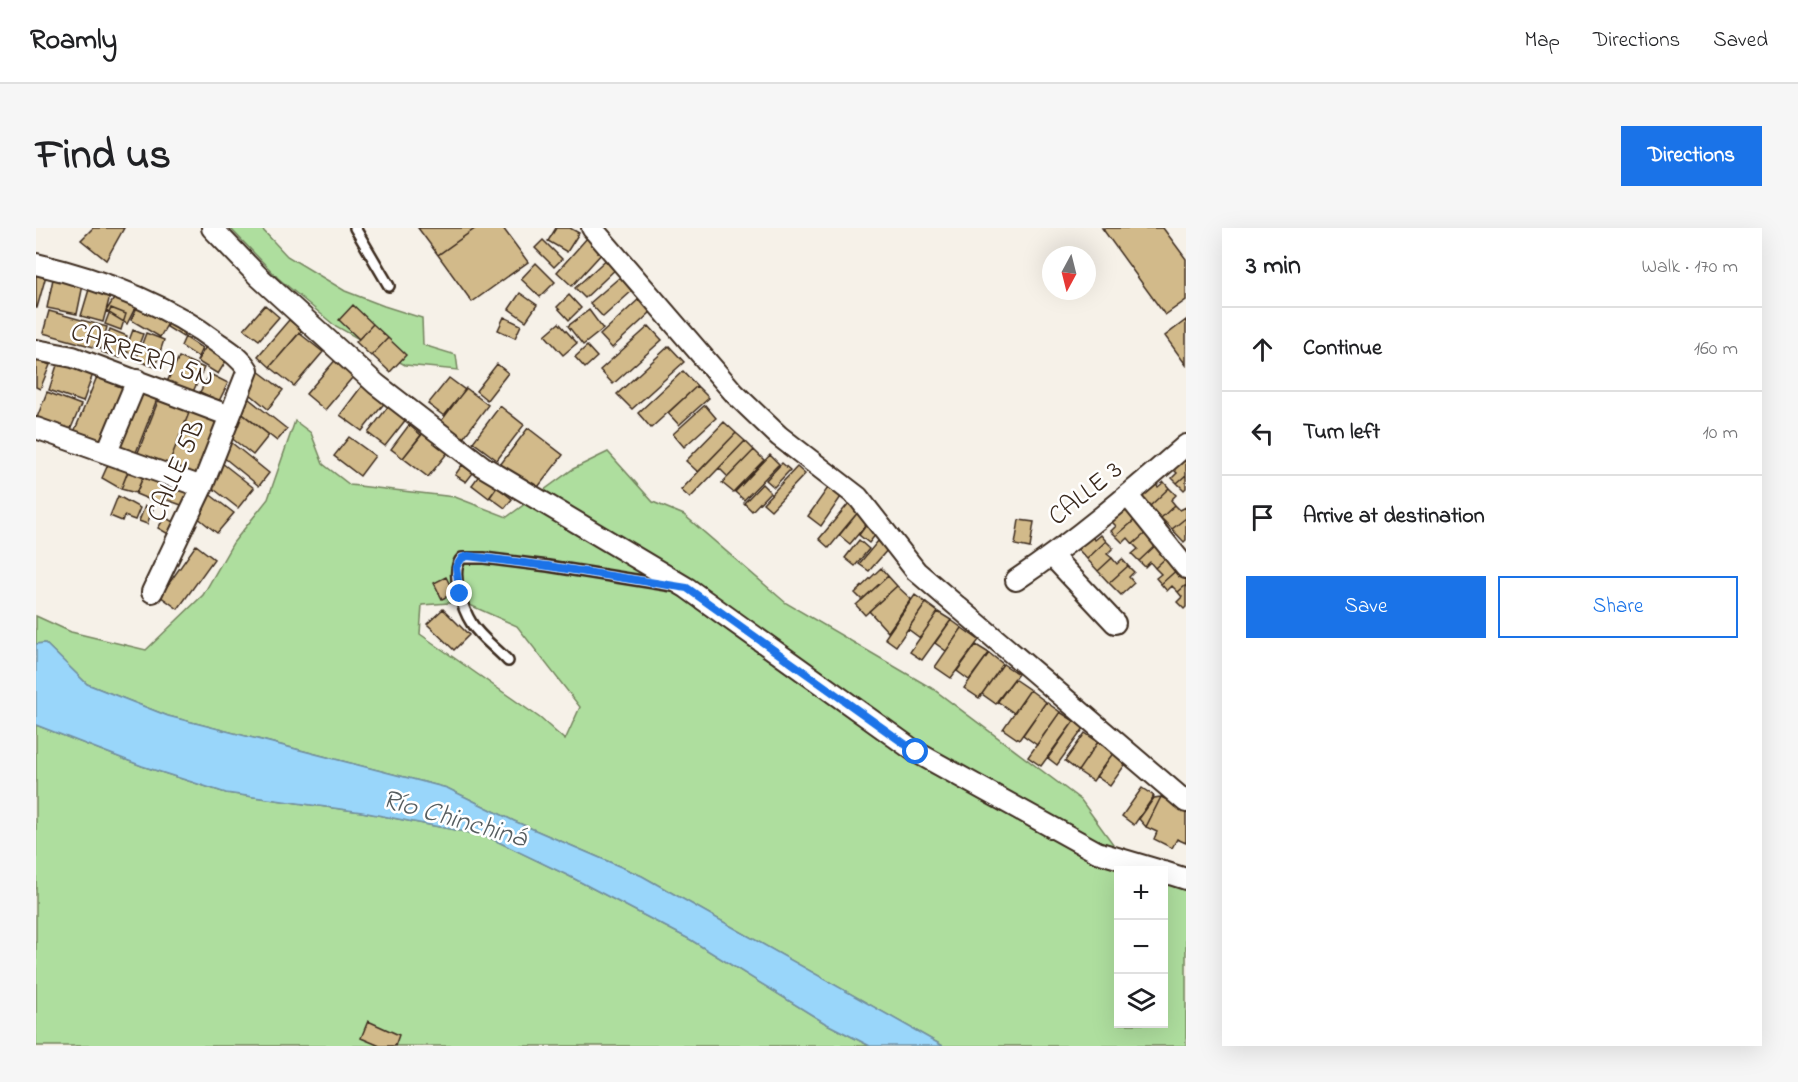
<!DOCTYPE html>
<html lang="en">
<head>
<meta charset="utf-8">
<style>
	:root { --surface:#fff; --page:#f6f6f6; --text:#202124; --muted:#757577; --line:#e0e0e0; --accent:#1a73e8 }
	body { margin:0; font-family:"Indie Flower",sans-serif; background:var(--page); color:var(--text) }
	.controls { position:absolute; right:18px; bottom:18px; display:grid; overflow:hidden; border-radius:0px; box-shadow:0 6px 24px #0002 }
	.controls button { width:54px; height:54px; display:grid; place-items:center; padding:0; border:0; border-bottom:2px solid var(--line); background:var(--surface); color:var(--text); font:30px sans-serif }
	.compass { position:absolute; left:1006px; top:18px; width:54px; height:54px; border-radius:50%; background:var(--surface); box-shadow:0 6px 24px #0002; rotate:187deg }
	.stop { position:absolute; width:18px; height:18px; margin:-14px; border:4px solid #1a73e8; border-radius:50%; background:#fff }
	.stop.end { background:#1a73e8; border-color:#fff; box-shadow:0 2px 6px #0008 }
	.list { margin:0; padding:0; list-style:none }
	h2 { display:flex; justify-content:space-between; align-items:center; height:78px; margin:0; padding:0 24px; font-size:26px }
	h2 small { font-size:20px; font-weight:400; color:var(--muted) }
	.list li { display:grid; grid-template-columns:39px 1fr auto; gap:18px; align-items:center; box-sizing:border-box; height:84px; padding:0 24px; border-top:2px solid var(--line) }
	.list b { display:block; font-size:22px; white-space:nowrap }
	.list em { font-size:20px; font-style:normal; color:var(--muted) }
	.actions { display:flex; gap:12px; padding:18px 24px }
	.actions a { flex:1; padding:14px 0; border:2px solid var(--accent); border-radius:0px; text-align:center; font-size:21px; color:var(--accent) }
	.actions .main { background:var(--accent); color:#fff }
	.icon { flex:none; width:33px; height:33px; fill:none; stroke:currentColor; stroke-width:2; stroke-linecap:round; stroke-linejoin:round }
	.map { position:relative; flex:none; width:1150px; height:818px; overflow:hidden; border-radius:0px }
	header { display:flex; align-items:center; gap:36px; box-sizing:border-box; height:84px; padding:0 30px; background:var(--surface); border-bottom:2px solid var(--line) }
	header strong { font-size:28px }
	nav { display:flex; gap:33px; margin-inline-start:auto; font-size:21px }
	.intro { display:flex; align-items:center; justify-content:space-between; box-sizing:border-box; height:144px; padding:0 36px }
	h1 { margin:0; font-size:42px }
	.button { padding:15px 27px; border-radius:0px; background:var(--accent); color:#fff; font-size:21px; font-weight:700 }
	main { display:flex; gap:36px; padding:0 36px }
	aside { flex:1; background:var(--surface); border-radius:0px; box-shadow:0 6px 24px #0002 }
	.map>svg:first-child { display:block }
</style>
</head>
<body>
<header>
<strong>Roamly</strong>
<nav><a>Map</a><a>Directions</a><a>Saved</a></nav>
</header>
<div class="intro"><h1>Find us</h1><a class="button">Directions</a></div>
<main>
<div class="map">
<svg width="1150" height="818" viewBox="0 0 1150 818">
	<rect width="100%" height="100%" fill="#f6f1e8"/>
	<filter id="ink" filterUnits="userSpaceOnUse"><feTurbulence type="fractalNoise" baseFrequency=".0167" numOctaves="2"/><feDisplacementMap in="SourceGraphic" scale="12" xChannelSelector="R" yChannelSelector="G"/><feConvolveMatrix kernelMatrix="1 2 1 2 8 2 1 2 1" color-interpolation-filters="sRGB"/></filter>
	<g filter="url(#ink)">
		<!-- green -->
		<path fill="#aede9e" stroke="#74845e" stroke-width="1.5" fill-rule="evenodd" d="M194,0H225L251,28L309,63L348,78L386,90L387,117L420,127L422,142L369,137L298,97L242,50Z
			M259,193L275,205L287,236L314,257L419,269L471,289L537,241L572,224L617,274L648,287L750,375L897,461L1045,572L1096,642H1082V796H1128V652L1150,658V818H907L606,648L478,593L411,560L132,488L51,456L9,415L0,416V388L35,404L110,422L167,367L197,315L232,271ZM427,374L481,398L544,479L529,512L504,490L384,406L386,377Z
			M0,497L106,538L190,565L326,584L450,608L533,648L655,712L789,795L834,818H0Z"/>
		<!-- water -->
		<path fill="#99d6fa" stroke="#7391a2" stroke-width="1.5" d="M9,415L51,456L132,488L411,560L478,593L606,648L907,818H834L789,795L655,712L533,648L450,608L326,584L190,565L106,538L0,497V416Z"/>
		<!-- building -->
		<path fill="#d2ba8a" stroke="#3b2a1e" stroke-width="1.5" d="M57,0H88L70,32L45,12Z
			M382,0H440L402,27Z
			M440,0H467L492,34L436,74L402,27Z
			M520,0H534L543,5L531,24L512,13Z
			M1066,0H1127L1150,31V72L1129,87Z
			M551,10L567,24L536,58L521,44Z
			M507,12L526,31L518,39L499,20Z
			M575,27L584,37L549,70L539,60Z
			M500,35L519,54L504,69L485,51Z
			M0,41L11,44L1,80H0Z
			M18,46L48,52L41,86L11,80Z
			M584,49L596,63L567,89L554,75Z
			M54,58L75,64L67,94L45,88Z
			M83,63L103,72L91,96L70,83Z
			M484,65L501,77L490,93L473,81Z
			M533,67L545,80L533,92L521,79Z
			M105,71L136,88L124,109L95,92Z
			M603,71L615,84L576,120L564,107Z
			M229,77L243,89L223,112L208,101Z
			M317,77L337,96L323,111L303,92Z
			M75,80L90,86L85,102L69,96Z
			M553,82L567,101L547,117L532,98Z
			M13,83L71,99L65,121L7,105Z
			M136,88L154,98L147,109L131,99Z
			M468,89L485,97L479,110L462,102Z
			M253,92L266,102L234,139L222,128Z
			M1150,92V137L1129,108Z
			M523,95L541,115L527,127L509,107Z
			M337,96L352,110L335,128L320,114Z
			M613,98L626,112L577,156L564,142Z
			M74,101L91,108L84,130L66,124Z
			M97,102L107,106L99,127L89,123Z
			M110,105L128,112L119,139L100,132Z
			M263,105L287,124L258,158L234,139Z
			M149,109L166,120L162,129L145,118Z
			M352,110L370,127L354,144L336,127Z
			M174,112L195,125L182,146L161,133Z
			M551,118L561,129L549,140L539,129Z
			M633,118L648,134L596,181L581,166Z
			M143,129L168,140L155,168L130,156Z
			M302,129L321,144L289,182L270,166Z
			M0,131L14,137L4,161L0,159Z
			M23,131L58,143L47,174L13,162Z
			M461,136L472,145L451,172L440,163Z
			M65,139L96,153L67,222L36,209Z
			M222,143L247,162L232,181L208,161Z
			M647,143L661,158L615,200L602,185Z
			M174,146L192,155L183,173L164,164Z
			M413,150L429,162L408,188L392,176Z
			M328,155L351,172L326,203L304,187Z
			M102,157L123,166L97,232L75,223Z
			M661,158L673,170L643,197L632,185Z
			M430,160L452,177L425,213L403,196Z
			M126,163L157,175L129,245L99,232Z
			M11,164L45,177L32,207L0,192Z
			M208,167L251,201L241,213L198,179Z
			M157,175L187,187L160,255L129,245Z
			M354,176L371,190L349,218L332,205Z
			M669,177L680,190L648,219L637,206Z
			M464,178L488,197L461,232L437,214Z
			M205,185L233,207L217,227L189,205Z
			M688,194L700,205L662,244L650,233Z
			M373,197L385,207L367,230L355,221Z
			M492,200L527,227L499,263L464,237Z
			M388,204L413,223L392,249L367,230Z
			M700,205L709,213L654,270L645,262Z
			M313,209L339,228L324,248L298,228Z
			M191,211L233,245L223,258L181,224Z
			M709,213L718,222L692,249L683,240Z
			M718,222L728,232L697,264L686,255Z
			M734,227L743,236L708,272L699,264Z
			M1150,228V247L1141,255L1136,250L1141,245L1135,239Z
			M75,230L94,238L85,261L66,250Z
			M186,235L218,260L202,280L170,255Z
			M746,235L754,242L738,259L730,252Z
			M95,236L110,242L100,265L85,261Z
			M426,237L437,245L430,254L419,247Z
			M761,239L769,246L735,282L727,275Z
			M110,242L134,252L124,276L100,266Z
			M444,246L461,259L453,270L436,257Z
			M1150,247V260L1148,262L1141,255Z
			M134,252L156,258L148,278L126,270Z
			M1117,253L1122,259L1128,254L1133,260L1114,278L1103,266Z
			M726,256L734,264L716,283L708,275Z
			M794,257L807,266L785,298L772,288Z
			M461,259L476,271L469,280L454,269Z
			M1133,260L1140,267L1135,272L1139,277L1125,290L1114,278Z
			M172,265L198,285L181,305L156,285Z
			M82,268L104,280L99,292L88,288L86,293L74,288Z
			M813,275L823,283L793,320L783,311Z
			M1139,277L1144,282L1150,279V290L1136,301L1125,290Z
			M109,278L117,281L111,296L103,293Z
			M1088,279L1100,291L1080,308L1075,303L1080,298L1074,292Z
			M823,283L834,292L814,316L803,307Z
			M129,289L140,296L134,307L122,300Z
			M1150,290V312L1148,314L1136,301Z
			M1100,291L1111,304L1097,316L1092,310L1087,315L1080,308Z
			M834,292L844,301L833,315L823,307Z
			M983,292L998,294L994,320L979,317Z
			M1111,304L1122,315L1103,333L1096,326L1102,321L1097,316Z
			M1054,307L1059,312L1065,307L1070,313L1051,331L1040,319Z
			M823,312L833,321L819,338L809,330Z
			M842,313L852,321L833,343L823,336Z
			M1070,313L1077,320L1071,326L1076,330L1062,343L1051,331Z
			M1122,315L1133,327L1119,340L1114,334L1109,339L1103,333Z
			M160,317L178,331L142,381L124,368Z
			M1133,327L1144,339L1125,356L1120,350L1125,346L1119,340Z
			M1076,330L1081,336L1086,331L1092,338L1073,355L1062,343Z
			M1092,338L1098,344L1093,349L1098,355L1085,367L1073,355Z
			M1144,339L1150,345V357L1142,364L1136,358L1131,363L1125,356Z
			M845,340L852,348L826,372L819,365Z
			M852,348L861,358L829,387L820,377Z
			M410,349L418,365L406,371L398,355Z
			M1150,357V379L1148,381L1141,374L1146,369L1142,364Z
			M861,358L875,371L852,404L833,383Z
			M879,367L890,375L860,418L849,410Z
			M890,375L902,384L884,410L872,401Z
			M407,381L433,407L418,422L391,396Z
			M902,384L915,392L886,432L874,424Z
			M915,392L926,400L910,423L899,415Z
			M926,400L943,412L915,450L899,439Z
			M940,417L953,425L933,452L921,443Z
			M953,425L967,436L943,470L928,460Z
			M967,436L982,446L960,476L946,466Z
			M978,451L994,462L978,485L961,473Z
			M994,462L1010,474L983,512L967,501Z
			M1010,474L1024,484L1001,517L987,507Z
			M1024,484L1038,493L1005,538L992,529Z
			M1038,493L1048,500L1021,537L1012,530Z
			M1049,505L1062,514L1042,543L1029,533Z
			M1062,514L1078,524L1057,553L1042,543Z
			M1078,524L1091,534L1074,558L1060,548Z
			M1106,560L1118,568L1098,597L1086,588Z
			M1125,569L1110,599L1103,591L1118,570Z
			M1125,569L1150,581V615L1141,611L1136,620L1118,611L1121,604L1110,599Z
			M332,793L363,807L359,818H344L325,810Z"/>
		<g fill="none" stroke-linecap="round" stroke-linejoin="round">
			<!-- lane casing -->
			<g stroke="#3b2a1e" stroke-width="14">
				<path id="lane" d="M319,0L353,58
					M472,433C461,421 444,409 436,396C427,382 413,343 426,330H448L512,338L637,358"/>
			</g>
			<!-- street casing -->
			<g stroke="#3b2a1e" stroke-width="24">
				<path id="street" d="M176,0L222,48L340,156L446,238L651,360L880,524L1061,624L1122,642
					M556,0L699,166L743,208L822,269L880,343L1150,574
					M0,36C64,51 129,75 182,115C194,123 205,130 212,142L166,259L116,364
					M0,122L37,129L194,188
					M0,200L166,259
					M71,224L101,152
					M1092,268L1150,340
					M1016,328L1079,395
					M980,352C1040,312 1095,265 1150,217
					M1128,644L1150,651"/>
			</g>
			<!-- lane -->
			<use href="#lane" stroke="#fff" stroke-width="9"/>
			<!-- street -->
			<use href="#street" stroke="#fff" stroke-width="20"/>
		</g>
	</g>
	<g fill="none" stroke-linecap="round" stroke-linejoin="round" filter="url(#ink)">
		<!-- route -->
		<path stroke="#1a73e8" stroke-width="8" d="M424,366L420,339L426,330L432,328L512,338L651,360L880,524"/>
	</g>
	<g text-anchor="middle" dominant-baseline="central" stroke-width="5" stroke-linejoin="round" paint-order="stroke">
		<!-- street labels -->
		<g font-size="27" fill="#3b2a1e" stroke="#fff">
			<text transform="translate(106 128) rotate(19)">CARRERA 5N</text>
			<text transform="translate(141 243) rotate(-67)">CALLE 5B</text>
			<text transform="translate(1050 266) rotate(-39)">CALLE 3</text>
		</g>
		<!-- water labels -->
		<g font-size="28" font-style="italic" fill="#575e60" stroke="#fff">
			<text transform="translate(418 592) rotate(16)">Río Chinchiná</text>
		</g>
	</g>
</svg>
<div class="controls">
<button>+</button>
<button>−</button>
<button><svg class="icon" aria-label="layers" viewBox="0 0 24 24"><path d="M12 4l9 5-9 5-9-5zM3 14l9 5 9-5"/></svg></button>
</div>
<svg class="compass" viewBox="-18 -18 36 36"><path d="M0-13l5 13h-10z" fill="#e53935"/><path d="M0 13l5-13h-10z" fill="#757577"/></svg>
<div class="stop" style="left:880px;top:524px"></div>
<div class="stop end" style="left:424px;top:366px"></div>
</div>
<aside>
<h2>3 min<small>Walk · 170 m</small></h2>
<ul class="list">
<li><svg class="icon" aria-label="ahead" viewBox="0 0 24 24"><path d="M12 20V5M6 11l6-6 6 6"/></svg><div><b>Continue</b></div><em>160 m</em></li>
<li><svg class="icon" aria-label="left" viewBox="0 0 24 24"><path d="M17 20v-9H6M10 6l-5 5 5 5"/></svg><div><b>Turn left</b></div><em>10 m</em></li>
<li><svg class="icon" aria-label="arrive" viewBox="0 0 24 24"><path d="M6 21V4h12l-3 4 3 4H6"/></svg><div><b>Arrive at destination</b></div></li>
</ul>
<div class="actions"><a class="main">Save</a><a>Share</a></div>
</aside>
</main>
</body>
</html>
